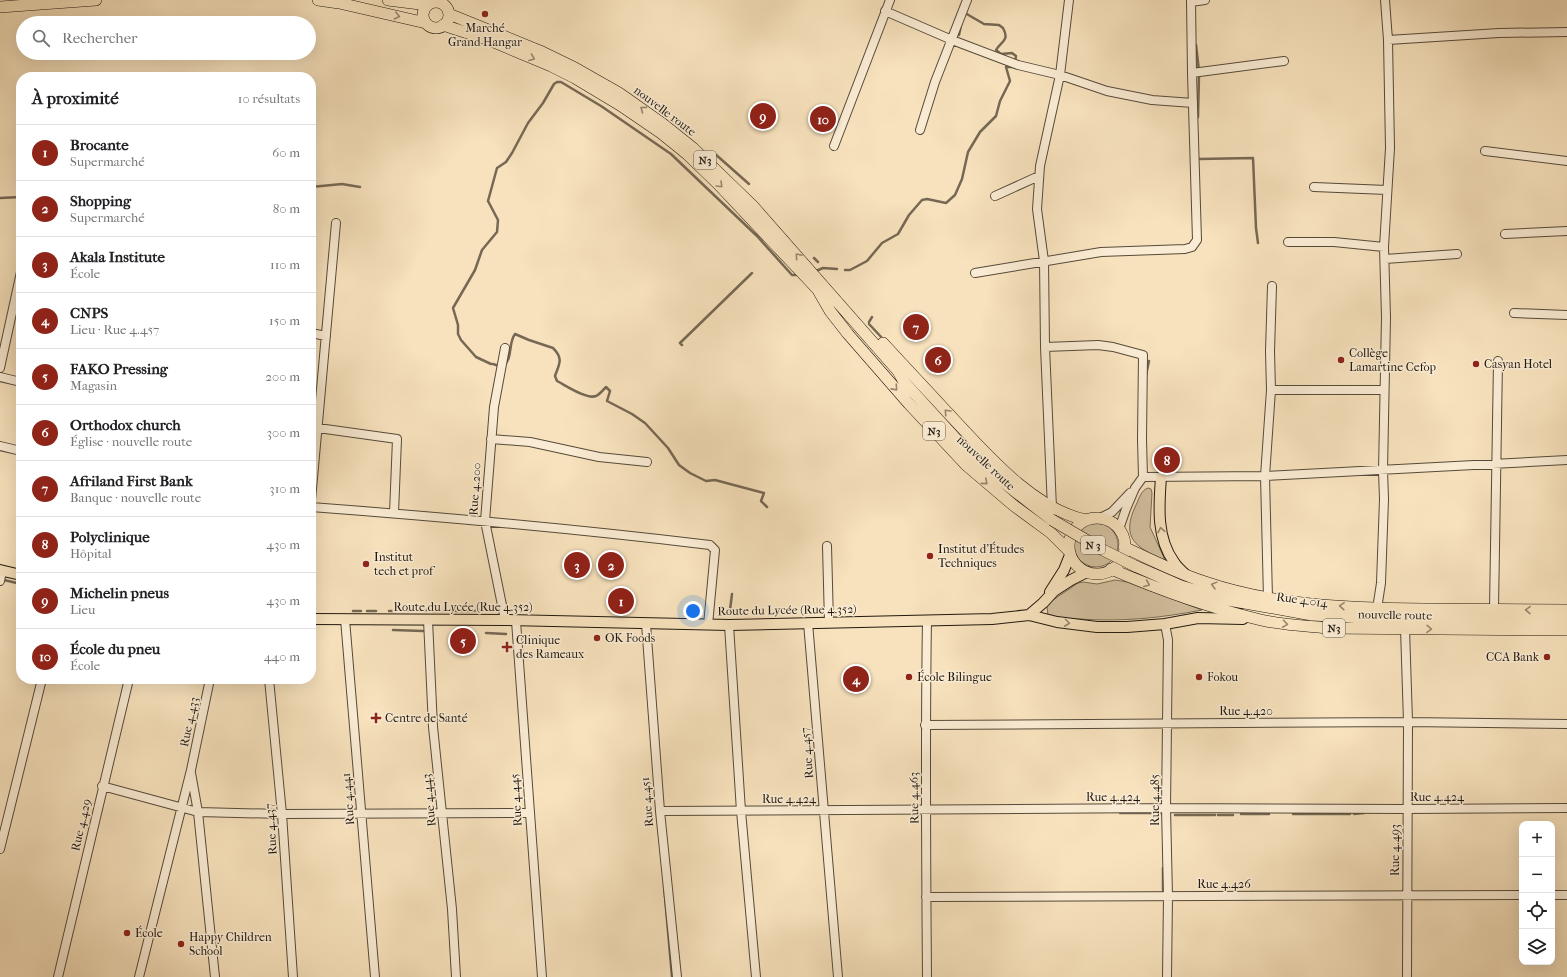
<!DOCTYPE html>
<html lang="fr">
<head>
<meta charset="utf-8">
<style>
	:root { --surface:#fff; --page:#f6f6f6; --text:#202124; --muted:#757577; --line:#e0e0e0; --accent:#8f2418 }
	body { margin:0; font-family:"IM FELL French Canon",serif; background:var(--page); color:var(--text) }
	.controls { position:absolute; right:12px; bottom:12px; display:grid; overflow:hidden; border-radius:8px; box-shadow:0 4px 16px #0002 }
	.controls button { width:36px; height:36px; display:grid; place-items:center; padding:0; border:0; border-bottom:1px solid var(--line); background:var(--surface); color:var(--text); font:20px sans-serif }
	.you { position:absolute; left:693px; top:611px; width:14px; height:14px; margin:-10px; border:3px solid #fff; border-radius:50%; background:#1a73e8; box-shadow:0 0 0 6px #1a73e833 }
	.badge { display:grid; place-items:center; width:26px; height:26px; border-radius:50%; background:var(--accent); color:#fff; font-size:13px; font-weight:700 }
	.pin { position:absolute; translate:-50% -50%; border:2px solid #fff; box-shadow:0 1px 4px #0006 }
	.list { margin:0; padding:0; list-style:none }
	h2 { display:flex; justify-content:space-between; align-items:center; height:52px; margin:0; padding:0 16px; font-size:17px }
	h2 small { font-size:13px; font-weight:400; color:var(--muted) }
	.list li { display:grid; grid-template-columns:26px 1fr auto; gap:12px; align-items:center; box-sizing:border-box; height:56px; padding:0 16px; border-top:1px solid var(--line) }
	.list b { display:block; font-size:15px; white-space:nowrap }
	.list p { margin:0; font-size:13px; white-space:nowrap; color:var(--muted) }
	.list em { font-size:13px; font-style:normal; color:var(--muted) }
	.icon { flex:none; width:22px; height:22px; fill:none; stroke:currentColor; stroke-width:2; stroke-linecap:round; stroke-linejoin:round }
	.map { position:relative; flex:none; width:1567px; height:977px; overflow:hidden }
	.search { position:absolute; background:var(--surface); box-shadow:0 4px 16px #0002; left:16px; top:16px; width:300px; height:44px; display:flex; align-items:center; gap:10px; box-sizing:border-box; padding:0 14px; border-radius:22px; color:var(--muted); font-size:15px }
	.panel { position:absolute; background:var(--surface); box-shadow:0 4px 16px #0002; left:16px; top:72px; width:300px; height:612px; border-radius:16px }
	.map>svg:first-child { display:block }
</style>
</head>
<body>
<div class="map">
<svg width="1567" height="977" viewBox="0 0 1567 977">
	<rect width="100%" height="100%" fill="#f7e2bd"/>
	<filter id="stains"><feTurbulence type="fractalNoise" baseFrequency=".005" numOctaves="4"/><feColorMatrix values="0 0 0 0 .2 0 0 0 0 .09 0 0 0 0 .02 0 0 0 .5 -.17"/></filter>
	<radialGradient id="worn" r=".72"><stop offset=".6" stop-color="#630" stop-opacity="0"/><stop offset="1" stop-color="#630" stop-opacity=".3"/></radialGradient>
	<!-- green -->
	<path fill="#d3c09f" stroke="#7a6c56" d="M1148,488L1151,489L1152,493L1150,527L1165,560C1136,548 1120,538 1136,505C1139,499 1141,490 1148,488Z
		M1074 545a22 22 0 1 1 44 0a22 22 0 1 1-44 0Z
		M1115,580L1127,582L1202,610C1161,618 1121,622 1079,619C1069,619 1058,619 1048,615L1047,607L1050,602L1078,583L1083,582L1097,584Z"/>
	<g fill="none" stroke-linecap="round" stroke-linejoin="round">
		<!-- stream -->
		<path stroke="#766854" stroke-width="2.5" d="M959,35L961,25
			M1196,45L1199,71
			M1198,117L1199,75
			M714,153L749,184
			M1199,159L1253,158L1256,228L1258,243
			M311,187L342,184L360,187
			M0,198L21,197
			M488,201L497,168L506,162L512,153L528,123L543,103L554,84L557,82H561L601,106L671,154L757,236L792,275H796
			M488,201L498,220L497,232L482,250L475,270L453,308L458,325V334L461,340L476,357L491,364
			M814,258L818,262
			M845,270H850L867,261L882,243L898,234L909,215L922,200L927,199L946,203L955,195L962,179L968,152L980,132L996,116L1000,101L1010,81L1006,67H1014L1016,56L1012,53L1001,54L996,50C1001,41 1010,41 1003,28L999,25L984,24L965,13
			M816,271L823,268L837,269
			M869,322L872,317
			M869,324L884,340
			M682,345L680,343L752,273
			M493,364L499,366
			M504,365C513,358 508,343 515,334L529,340L553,348C564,359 559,364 555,376L557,381C565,385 587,400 596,396C600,394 603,390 606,387L610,391L607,401L632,414L645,423L668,448L679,465L690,473L706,481L715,480L764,493L761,501L767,507
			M1146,375L1149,361
			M4,580L21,584
			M730,610L732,594
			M353,611H361
			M367,611H376
			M389,611H396
			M402,611L427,610
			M432,611H472L486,609
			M393,630L423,631
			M458,632L472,633
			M486,633L506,634
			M36,682L37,679
			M1120,813H1164V815
			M1241,814H1269
			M1293,814H1350
			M1354,814L1364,813
			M1175,815H1215
			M1218,815H1233
			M664,885L672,977
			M1163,890V868"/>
		<!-- minor casing -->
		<g stroke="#564a3a" stroke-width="10">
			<path id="minor" d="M1191,2L1205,0
				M885,11L952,40L1018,65L1060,75L1107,91L1152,100L1193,103
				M1388,40L1499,33L1567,32
				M1192,73L1284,61
				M920,130L935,82L967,0
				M834,146L890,0
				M1485,151L1567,161
				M1314,187L1387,190
				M995,196L1039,176
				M1505,234L1567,231
				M1288,242H1334L1384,247
				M1385,259L1457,254
				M975,273L1101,252L1185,249L1192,247L1197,240L1192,73L1191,0
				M1514,313L1567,315
				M311,333L326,336
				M1045,347L1098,345L1113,347L1143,355L1142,439L1143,477L1135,488L1126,509L1119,529
				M505,348L494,407L485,521L505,620
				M0,368L21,272
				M0,377L21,382
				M1271,390L1270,351L1272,286
				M311,427L397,439L394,513
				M491,439L530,442L599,457L647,462
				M0,446L21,451
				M1143,477L1265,476L1567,460
				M311,500L336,223
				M311,507C444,517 577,529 710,545L715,550L708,625
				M1052,508L1045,347L1044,261L1037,209L1040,166L1060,75L1069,0
				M1100,518L1112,512L1130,493
				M827,546L829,623
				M0,581L2,571
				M1268,598L1265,476L1271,390H1384
				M1377,609L1381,583L1384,499L1383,471L1386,317L1384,247L1390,148L1388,40L1385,0
				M1494,609L1498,361
				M345,619L375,977
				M428,620L433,727L452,909L456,977
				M927,620C925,739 926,858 927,977
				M516,621L542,977
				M808,623L838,977
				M646,624L660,811L677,977
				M1165,624L1168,640L1166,808L1168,896L1167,977
				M729,625L741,811L756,977
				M1405,628L1408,722L1407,977
				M269,679L282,814L293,977
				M925,725L1408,722L1567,724
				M191,773L198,812L215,977
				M102,786L198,812L282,814L529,813
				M660,811L1166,808L1407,809L1567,808
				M0,849L42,679
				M1552,895H1567
				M926,897L1522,895
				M58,977L129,679
				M139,977L191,770L210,679"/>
		</g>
		<!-- major casing -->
		<g stroke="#21180e" stroke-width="12">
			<path id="major" d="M1161,477C1159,505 1156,538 1174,562C1177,567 1182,571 1186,575
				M0,570L21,575
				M1050,592L1064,570L1070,555
				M1029,615L1057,622L1097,627H1127L1165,624L1198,618L1243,619
				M311,619L505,620L729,625L992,619L1029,615L1043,603L1054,591L1071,580L1087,572"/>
		</g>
		<!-- highway casing -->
		<g stroke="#21180e" stroke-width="12">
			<path id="highway" d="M318,0L339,3L426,23
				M388,0L428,5
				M423 15a13 13 0 1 1 26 0a13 13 0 1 1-26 0Z
				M0,7L96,0
				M449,14L540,51L575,68L619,93L663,124L693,148L753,206L898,371L904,382L967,451L999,479L1052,520
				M443,25L489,40L551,66L575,78L620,105L661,133L687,154L718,184L819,291
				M819,292L830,311L848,334L909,404L966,465L1013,505L1051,533L1069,551
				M883,343C904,366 926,389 947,412C984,451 1032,509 1086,520
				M1069 546a28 28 0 1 1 56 0a28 28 0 1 1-56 0Z
				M1124,547C1151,560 1177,573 1205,582C1275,606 1351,608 1424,609C1472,609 1519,610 1567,610
				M1135,566L1181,586L1228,600L1312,615L1389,619L1567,620
				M1111,569C1160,590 1210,608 1261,620C1283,625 1306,626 1328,628L1567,630"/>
		</g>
		<!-- minor -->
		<use href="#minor" stroke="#faecd4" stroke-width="8"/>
		<!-- major -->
		<use href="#major" stroke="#f7e2bd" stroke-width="10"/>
		<!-- highway -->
		<use href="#highway" stroke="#f7e2bd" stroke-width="11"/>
		<!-- highway-bridge casing -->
		<g stroke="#21180e" stroke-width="12" stroke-linecap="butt">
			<path id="highway-bridge" d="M1052,520L1103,550L1135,566"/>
		</g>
		<!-- highway-bridge -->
		<use href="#highway-bridge" stroke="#f7e2bd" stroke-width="11"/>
	</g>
	<!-- one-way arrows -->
	<defs><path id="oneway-chevron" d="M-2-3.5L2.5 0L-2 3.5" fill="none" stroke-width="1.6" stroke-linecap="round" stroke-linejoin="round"/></defs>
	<g stroke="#97876e">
		<use href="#oneway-chevron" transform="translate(397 16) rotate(13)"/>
		<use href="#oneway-chevron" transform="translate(532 58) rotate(21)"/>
		<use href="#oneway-chevron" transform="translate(643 109) rotate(-144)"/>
		<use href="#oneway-chevron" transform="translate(720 185) rotate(45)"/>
		<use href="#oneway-chevron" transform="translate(798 256) rotate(-130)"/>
		<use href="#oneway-chevron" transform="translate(895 388) rotate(48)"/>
		<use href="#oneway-chevron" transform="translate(947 412) rotate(-133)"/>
		<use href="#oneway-chevron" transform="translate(985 482) rotate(41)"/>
		<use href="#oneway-chevron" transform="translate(1161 530) rotate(-101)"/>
		<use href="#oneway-chevron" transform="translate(1147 584) rotate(23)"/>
		<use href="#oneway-chevron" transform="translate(1214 585) rotate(-165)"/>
		<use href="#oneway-chevron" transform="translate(1342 606) rotate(-176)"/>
		<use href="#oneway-chevron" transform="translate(1528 610) rotate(-179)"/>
		<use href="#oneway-chevron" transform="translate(1067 623) rotate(7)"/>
		<use href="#oneway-chevron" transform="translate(1285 624) rotate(8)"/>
		<use href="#oneway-chevron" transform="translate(1429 629) rotate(1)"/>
	</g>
	<!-- markers -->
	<g fill="#8f2418" stroke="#faecd4" stroke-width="1.5">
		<circle cx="485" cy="14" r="4"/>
		<circle cx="1341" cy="360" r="4"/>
		<circle cx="1476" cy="364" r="4"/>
		<circle cx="930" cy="556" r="4"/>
		<circle cx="366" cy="564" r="4"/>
		<circle cx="597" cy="638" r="4"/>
		<path d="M505 641h4v4h4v4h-4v4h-4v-4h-4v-4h4z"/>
		<circle cx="1547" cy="657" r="4"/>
		<circle cx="909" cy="677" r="4"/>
		<circle cx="1199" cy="677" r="4"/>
		<path d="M374 712h4v4h4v4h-4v4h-4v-4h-4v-4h4z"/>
		<circle cx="127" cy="933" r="4"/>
		<circle cx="181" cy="944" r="4"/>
	</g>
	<g text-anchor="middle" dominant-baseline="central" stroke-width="3" stroke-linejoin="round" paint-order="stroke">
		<!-- shield labels -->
		<g fill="#faecd4" stroke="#625849" stroke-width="1">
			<rect x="694" y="151" width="22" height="18" rx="3"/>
			<rect x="923" y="422" width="22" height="18" rx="3"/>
			<rect x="1081" y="536" width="24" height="18" rx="3"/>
			<rect x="1323" y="619" width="22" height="18" rx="3"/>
		</g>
		<g font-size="11" font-weight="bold" fill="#21180e">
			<text x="705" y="160">N3</text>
			<text x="934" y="431">N3</text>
			<text x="1093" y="545">N 3</text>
			<text x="1334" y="628">N3</text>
		</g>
		<!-- poi labels -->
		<g font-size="12" fill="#21180e" stroke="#faecd4" text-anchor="start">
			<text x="485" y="28" text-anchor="middle">Marché<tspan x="485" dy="14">Grand Hangar</tspan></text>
			<text x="1349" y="353">Collège<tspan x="1349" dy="14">Lamartine Cefop</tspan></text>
			<text x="1484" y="364">Casyan Hotel</text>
			<text x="938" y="549">Institut d'Études<tspan x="938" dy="14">Techniques</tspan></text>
			<text x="374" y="557">Institut<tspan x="374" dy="14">tech et prof</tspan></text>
			<text x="605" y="638">OK Foods</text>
			<text x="516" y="640">Clinique<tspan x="516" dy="14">des Rameaux</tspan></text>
			<text x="1539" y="657" text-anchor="end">CCA Bank</text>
			<text x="917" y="677">École Bilingue</text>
			<text x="1207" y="677">Fokou</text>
			<text x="385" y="718">Centre de Santé</text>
			<text x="135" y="933">École</text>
			<text x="189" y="937">Happy Children<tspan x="189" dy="14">School</tspan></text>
		</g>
		<!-- street labels -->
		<g font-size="12" fill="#21180e" stroke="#faecd4">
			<text transform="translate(665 111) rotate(37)">nouvelle route</text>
			<text transform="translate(986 463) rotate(43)">nouvelle route</text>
			<text transform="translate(475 489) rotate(-86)">Rue 4.200</text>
			<text transform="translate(1302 600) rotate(8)">Rue 4.014</text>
			<text x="463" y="607">Route du Lycée (Rue 4.352)</text>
			<text transform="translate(787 610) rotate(-1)">Route du Lycée (Rue 4.352)</text>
			<text transform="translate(1395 615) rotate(1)">nouvelle route</text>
			<text x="1246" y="711">Rue 4.420</text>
			<text transform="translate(189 722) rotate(-78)">Rue 4.433</text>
			<text transform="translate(807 753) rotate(-95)">Rue 4.457</text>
			<text x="1113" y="797">Rue 4.424</text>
			<text x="1437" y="797">Rue 4.424</text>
			<text transform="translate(914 798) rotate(-91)">Rue 4.463</text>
			<text transform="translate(348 799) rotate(-95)">Rue 4.441</text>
			<text x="789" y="799">Rue 4.424</text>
			<text transform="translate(429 800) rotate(-96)">Rue 4.443</text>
			<text transform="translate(516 800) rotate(-94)">Rue 4.445</text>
			<text transform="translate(1155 800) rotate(-90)">Rue 4.485</text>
			<text transform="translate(647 802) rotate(-95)">Rue 4.451</text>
			<text transform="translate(81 825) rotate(-77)">Rue 4.429</text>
			<text transform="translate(271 829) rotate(-94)">Rue 4.437</text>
			<text transform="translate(1395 850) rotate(-90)">Rue 4.493</text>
			<text x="1224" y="884">Rue 4.426</text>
		</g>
	</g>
	<rect width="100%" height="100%" filter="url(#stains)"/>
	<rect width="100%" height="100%" fill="url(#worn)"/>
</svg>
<div class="controls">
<button>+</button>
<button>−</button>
<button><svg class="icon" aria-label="locate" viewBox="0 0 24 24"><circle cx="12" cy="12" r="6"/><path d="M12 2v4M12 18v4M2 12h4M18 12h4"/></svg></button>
<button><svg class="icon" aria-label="layers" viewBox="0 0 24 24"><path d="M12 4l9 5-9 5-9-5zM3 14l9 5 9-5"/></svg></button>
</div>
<div class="you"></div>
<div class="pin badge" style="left:621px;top:601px">1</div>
<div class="pin badge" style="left:611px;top:565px">2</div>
<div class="pin badge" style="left:577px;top:565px">3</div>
<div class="pin badge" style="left:856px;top:679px">4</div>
<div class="pin badge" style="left:463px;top:641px">5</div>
<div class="pin badge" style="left:938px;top:360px">6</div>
<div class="pin badge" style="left:916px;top:327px">7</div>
<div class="pin badge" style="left:1167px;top:460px">8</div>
<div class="pin badge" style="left:763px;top:116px">9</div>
<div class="pin badge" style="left:823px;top:119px">10</div>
<div class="search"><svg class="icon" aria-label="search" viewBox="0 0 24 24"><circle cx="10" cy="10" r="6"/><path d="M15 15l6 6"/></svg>Rechercher</div>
<section class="panel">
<h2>À proximité<small>10 résultats</small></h2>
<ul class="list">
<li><span class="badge">1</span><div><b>Brocante</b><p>Supermarché</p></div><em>60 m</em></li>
<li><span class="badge">2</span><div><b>Shopping</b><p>Supermarché</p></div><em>80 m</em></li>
<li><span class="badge">3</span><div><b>Akala Institute</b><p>École</p></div><em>110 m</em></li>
<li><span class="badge">4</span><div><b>CNPS</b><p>Lieu · Rue 4.457</p></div><em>150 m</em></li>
<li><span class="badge">5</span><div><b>FAKO Pressing</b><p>Magasin</p></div><em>200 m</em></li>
<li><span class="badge">6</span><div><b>Orthodox church</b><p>Église · nouvelle route</p></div><em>300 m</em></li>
<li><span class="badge">7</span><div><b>Afriland First Bank</b><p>Banque · nouvelle route</p></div><em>310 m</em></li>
<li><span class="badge">8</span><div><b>Polyclinique</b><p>Hôpital</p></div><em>430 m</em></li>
<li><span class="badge">9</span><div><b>Michelin pneus</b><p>Lieu</p></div><em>430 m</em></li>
<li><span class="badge">10</span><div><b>École du pneu</b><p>École</p></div><em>440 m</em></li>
</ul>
</section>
</div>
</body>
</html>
